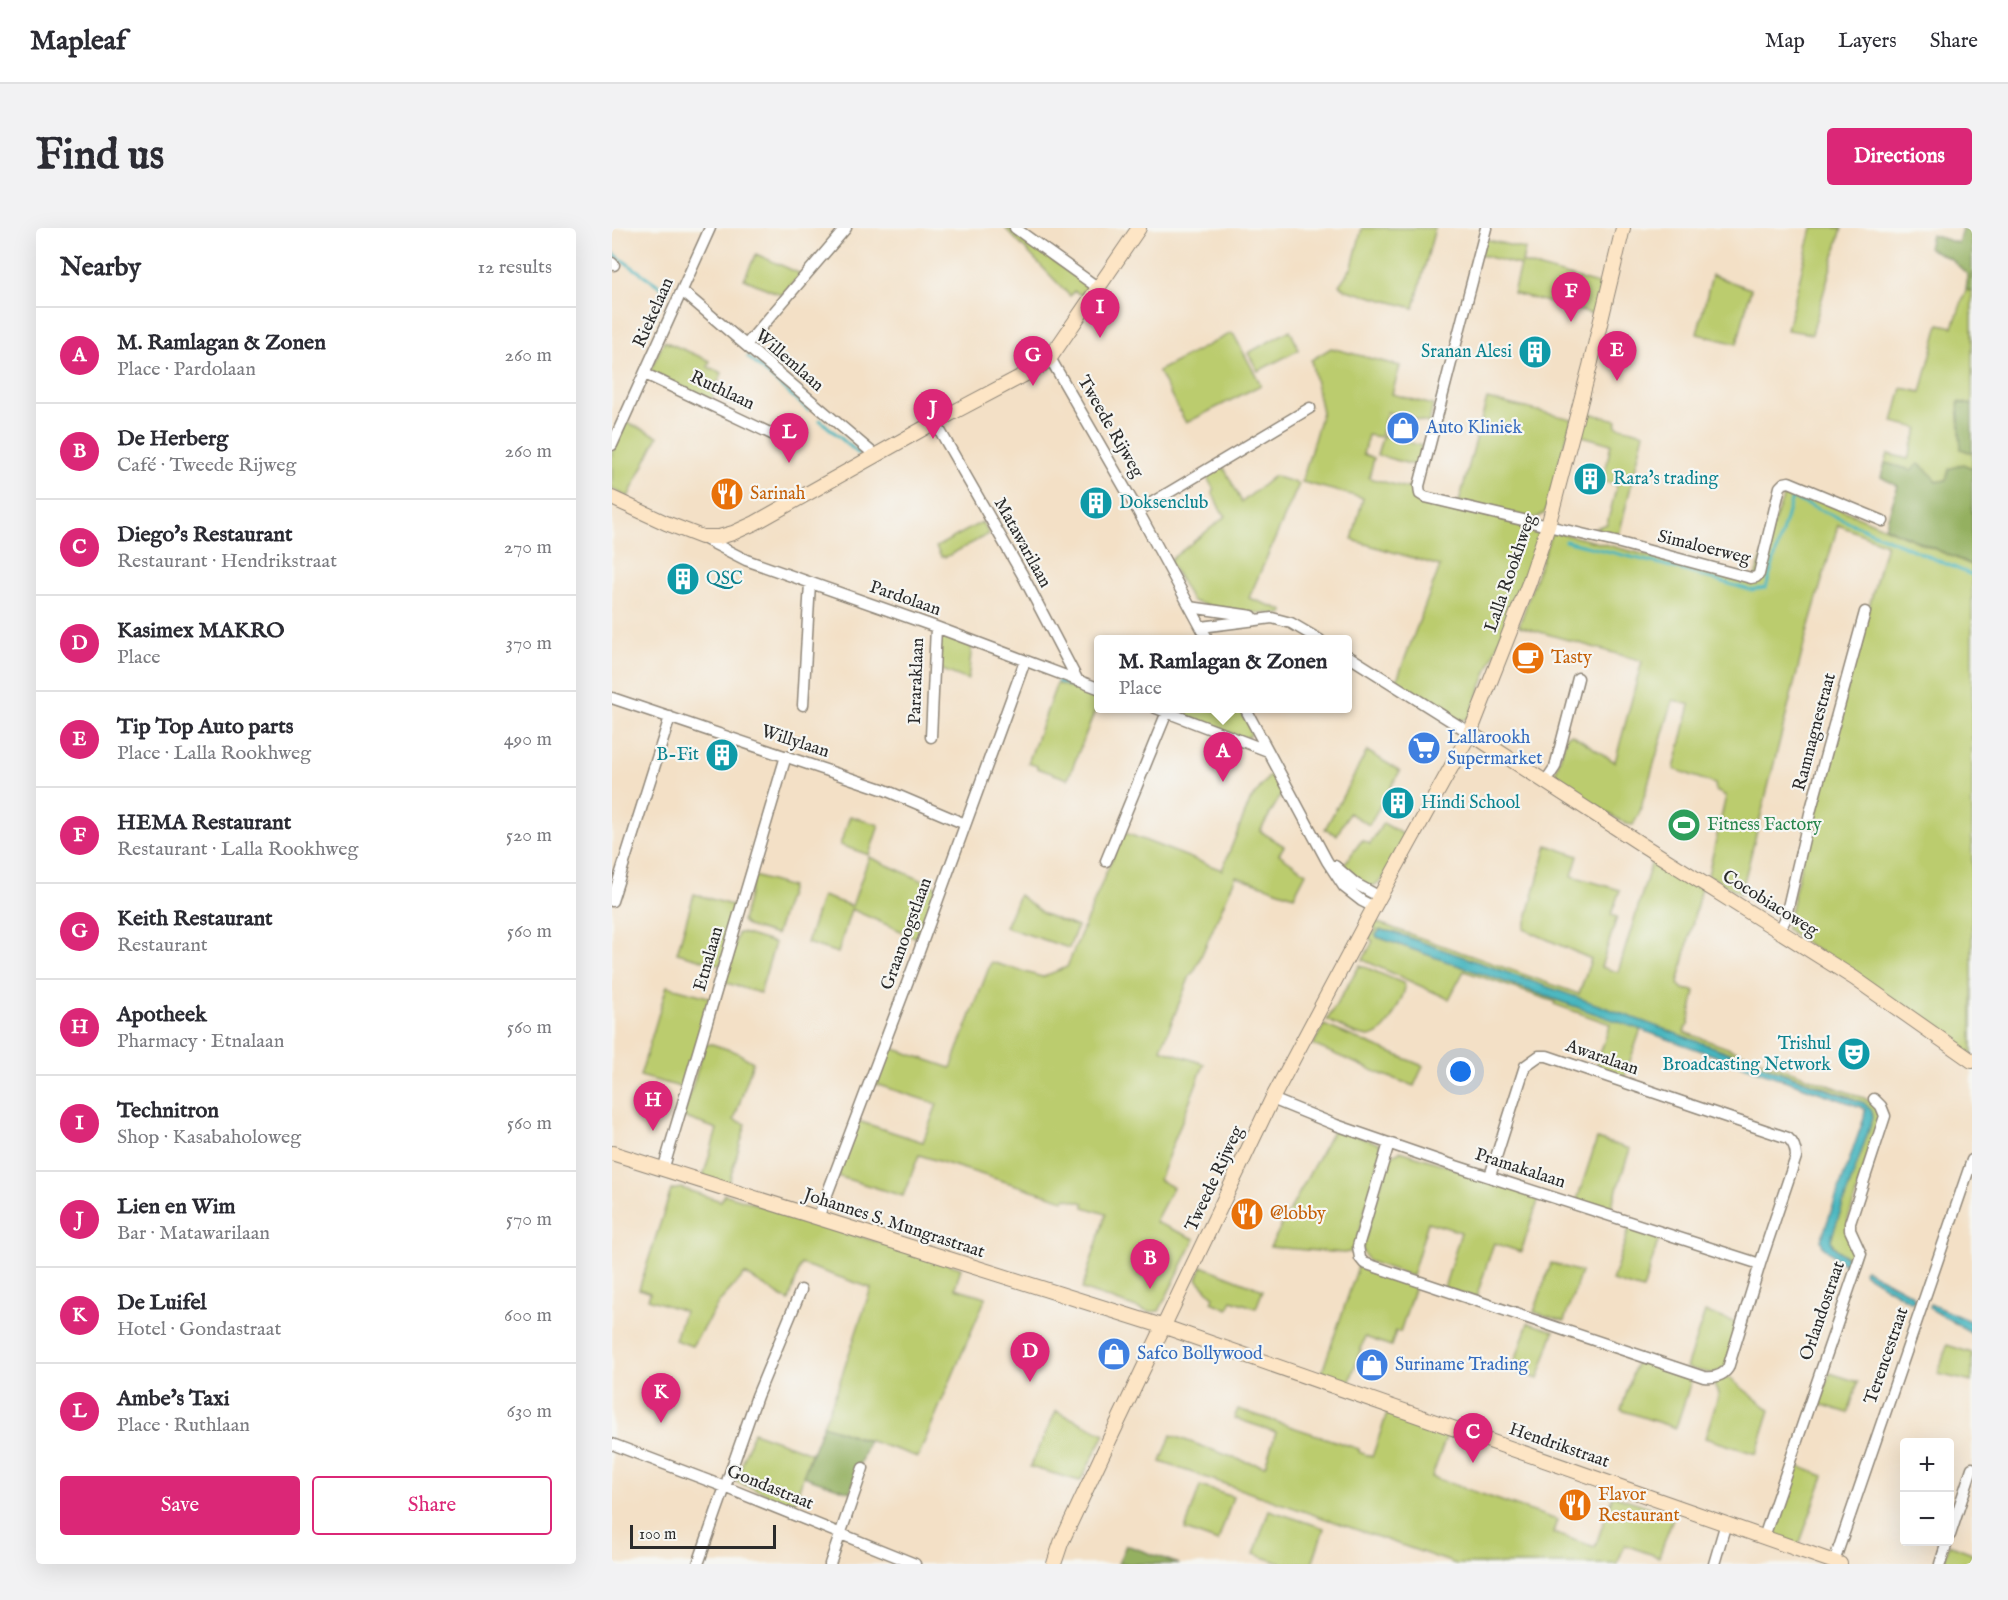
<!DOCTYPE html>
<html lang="en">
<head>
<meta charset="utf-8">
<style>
	:root { --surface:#fff; --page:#f2f2f3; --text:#2b2b33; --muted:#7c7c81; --line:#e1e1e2; --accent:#db2777 }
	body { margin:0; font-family:"IM FELL English",serif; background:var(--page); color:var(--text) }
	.controls { position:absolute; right:18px; bottom:18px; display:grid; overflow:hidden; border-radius:6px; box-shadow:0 6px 24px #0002 }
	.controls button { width:54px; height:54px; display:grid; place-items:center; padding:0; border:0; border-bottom:2px solid var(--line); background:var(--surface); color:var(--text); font:30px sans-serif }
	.scale { position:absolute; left:18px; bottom:15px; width:146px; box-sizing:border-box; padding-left:6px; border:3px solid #2b2b2b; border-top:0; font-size:16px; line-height:21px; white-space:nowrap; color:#2b2b2b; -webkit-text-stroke:4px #f6f6f2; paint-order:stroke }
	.you { position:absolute; left:849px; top:844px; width:21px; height:21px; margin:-15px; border:4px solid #fff; border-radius:50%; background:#1a73e8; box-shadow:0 0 0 9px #1a73e833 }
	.badge { display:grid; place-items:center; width:39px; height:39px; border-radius:50%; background:var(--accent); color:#fff; font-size:20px; font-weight:700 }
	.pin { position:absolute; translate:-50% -50px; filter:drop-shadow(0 2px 3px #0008) }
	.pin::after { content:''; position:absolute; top:32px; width:21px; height:18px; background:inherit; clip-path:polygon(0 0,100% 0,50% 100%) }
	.popup { position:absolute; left:482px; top:407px; width:258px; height:78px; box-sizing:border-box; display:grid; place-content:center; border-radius:6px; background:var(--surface); filter:drop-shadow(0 2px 4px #0005); font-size:20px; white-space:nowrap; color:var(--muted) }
	.popup b { font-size:22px; color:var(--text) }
	.popup::after { content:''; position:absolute; left:50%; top:100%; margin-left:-12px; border:12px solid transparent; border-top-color:var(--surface) }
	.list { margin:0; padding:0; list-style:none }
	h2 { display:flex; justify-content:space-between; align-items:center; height:78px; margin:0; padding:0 24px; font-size:26px }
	h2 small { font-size:20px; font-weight:400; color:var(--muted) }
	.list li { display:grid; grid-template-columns:39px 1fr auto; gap:18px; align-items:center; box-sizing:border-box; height:96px; padding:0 24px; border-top:2px solid var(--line) }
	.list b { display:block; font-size:22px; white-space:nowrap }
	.list p { margin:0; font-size:20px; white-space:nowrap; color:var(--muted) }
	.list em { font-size:20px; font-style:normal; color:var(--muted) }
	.actions { display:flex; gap:12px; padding:18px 24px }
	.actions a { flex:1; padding:14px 0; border:2px solid var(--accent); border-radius:6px; text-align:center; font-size:21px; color:var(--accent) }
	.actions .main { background:var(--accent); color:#fff }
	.map { position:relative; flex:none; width:1360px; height:1336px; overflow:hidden; border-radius:6px }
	header { display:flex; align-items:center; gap:36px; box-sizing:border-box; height:84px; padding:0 30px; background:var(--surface); border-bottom:2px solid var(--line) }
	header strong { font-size:28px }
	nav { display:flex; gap:33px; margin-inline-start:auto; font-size:21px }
	.intro { display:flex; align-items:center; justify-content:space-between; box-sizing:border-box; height:144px; padding:0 36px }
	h1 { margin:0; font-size:42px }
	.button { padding:15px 27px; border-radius:6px; background:var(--accent); color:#fff; font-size:21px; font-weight:700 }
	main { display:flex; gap:36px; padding:0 36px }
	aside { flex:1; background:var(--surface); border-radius:6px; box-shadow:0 6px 24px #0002 }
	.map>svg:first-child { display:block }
</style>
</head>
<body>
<header>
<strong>Mapleaf</strong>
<nav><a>Map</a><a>Layers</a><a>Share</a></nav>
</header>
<div class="intro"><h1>Find us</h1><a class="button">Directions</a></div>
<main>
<aside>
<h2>Nearby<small>12 results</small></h2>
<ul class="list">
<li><span class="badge">A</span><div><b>M. Ramlagan &amp; Zonen</b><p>Place · Pardolaan</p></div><em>260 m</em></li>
<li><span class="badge">B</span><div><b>De Herberg</b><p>Café · Tweede Rijweg</p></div><em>260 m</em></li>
<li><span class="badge">C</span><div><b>Diego's Restaurant</b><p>Restaurant · Hendrikstraat</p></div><em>270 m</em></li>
<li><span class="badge">D</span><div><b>Kasimex MAKRO</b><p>Place</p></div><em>370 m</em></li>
<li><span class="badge">E</span><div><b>Tip Top Auto parts</b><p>Place · Lalla Rookhweg</p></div><em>490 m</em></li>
<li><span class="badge">F</span><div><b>HEMA Restaurant</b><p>Restaurant · Lalla Rookhweg</p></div><em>520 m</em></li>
<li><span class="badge">G</span><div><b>Keith Restaurant</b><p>Restaurant</p></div><em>560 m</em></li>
<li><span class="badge">H</span><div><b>Apotheek</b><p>Pharmacy · Etnalaan</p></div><em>560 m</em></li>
<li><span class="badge">I</span><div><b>Technitron</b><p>Shop · Kasabaholoweg</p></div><em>560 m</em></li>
<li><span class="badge">J</span><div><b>Lien en Wim</b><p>Bar · Matawarilaan</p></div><em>570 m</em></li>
<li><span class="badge">K</span><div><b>De Luifel</b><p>Hotel · Gondastraat</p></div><em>600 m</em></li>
<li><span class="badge">L</span><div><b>Ambe's Taxi</b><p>Place · Ruthlaan</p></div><em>630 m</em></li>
</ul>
<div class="actions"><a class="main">Save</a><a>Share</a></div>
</aside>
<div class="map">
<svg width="1360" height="1336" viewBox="0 0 1360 1336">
	<rect width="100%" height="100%" fill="#f6f6f2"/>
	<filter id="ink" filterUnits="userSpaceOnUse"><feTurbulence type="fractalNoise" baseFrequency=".0167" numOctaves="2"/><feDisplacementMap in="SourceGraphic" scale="12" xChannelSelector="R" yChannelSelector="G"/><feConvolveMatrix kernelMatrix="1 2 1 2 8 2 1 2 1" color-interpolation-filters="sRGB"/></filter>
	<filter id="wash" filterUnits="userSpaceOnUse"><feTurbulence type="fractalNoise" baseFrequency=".008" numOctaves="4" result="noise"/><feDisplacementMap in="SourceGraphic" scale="24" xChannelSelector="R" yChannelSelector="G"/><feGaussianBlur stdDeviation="1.35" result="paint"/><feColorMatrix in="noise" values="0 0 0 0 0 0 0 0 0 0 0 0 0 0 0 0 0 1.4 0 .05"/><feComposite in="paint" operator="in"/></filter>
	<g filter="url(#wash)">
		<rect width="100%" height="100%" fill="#f3e0c6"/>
		<!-- green -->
		<path fill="#bbcc6e" stroke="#737c4c" stroke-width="1.5" d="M393,0H397L476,58L469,67L462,63L458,68Z
			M750,0H823L802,80L734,62L727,57L740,39Z
			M1200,0H1230L1200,106L1175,102Z
			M873,11L913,21L910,35L993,58L985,87L901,65L908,37L868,27Z
			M144,26L189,46L170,67L132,51Z
			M1100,47L1139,61L1125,116L1085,106Z
			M1354,62L1360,63V177L1347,174L1349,221L1360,225V240L1334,252L1323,254L1299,242L1273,235L1276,226L1296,231L1306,200L1281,194L1290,160L1309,164L1327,96L1341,99Z
			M678,102L687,122L646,143L636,125Z
			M619,105L622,107L649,157L574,195L546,143Z
			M52,113L98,133L96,139L110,145L99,173L40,145L39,141Z
			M719,120L788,138L780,166L821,177L817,195L775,184L768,209L756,207L751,226L762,230L757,250L795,260L800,257L801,264L804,269L924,299L927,303L924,319L857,490L848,493L784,454L828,338L740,312L751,270L690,254L710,184L699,132Z
			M875,171L960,191L933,285L926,289L920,290L847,274Z
			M972,184L1005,192L1004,198L1032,205L1008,303C1003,313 992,308 983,306V300L995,296L1005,257L991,253L999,216L967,207Z
			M14,194L46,208L16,269L0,261V224Z
			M771,207L810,218L805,238L765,227Z
			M610,236L630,274L662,248L687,256L637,370L670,382L672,384L670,386C640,385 609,383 580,373L557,333L614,288L608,281L600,264L602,262L593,246Z
			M1177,263L1191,265L1360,337V828L1174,701L1200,590L1274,316L1226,297L1196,401L1129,666L1096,647L1114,568L1104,563L1103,556L1062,541L1078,477L1061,472L1027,586L1021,597L1014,596L949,557L943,553L942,549L955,507L960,506L1003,534L1030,433L907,398L940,303L1141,354L1169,275L1172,267Z
			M370,294L377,306L334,329L329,328L324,319Z
			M328,405L360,417L356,452L328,441L325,437Z
			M445,455L486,470V475L456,551L425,540V538L416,535Z
			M555,481H629L640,504L637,509L631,510Z
			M755,523L788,543L757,597L737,585L725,607L713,601Z
			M662,542L672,562L648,603L672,618L667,626L694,645L682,668L624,648L583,742L578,748L549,821L592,836L547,952L561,959L543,994L583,1011L547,1083L536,1084L470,1061L494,986L472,979V975L454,970L452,972L307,927L291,968L225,948L246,893L311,914L325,876L260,855L274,818L339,840L379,734L430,749L455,739L511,604L610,642L638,573Z
			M238,588L267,597L257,627L228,617Z
			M771,595L796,609C789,620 772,658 759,658C749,658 738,645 731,638L750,612L758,616Z
			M935,617L966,628L960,648L1008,662L999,687L1005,689L989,739L1006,744L1041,630L1089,660L1066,756L1071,761L1083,763L1076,798L1074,799L1072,804L1252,870L1261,875L1270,885L1236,992L1246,1025L1243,1034C1235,1030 1220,1020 1219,1011L1261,886L1239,869L781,704L768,702L765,709L1029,801L1012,850L983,841L998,796L942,776L943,774L852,743L837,771L751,732L761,713L756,710L764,702L760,696L764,694L967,766L979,731L912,701Z
			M257,629L325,659L307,711L239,681L226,725L195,715L210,668L240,678Z
			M142,648L179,659L164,707L135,698L130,693Z
			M82,666L126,679L109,737L65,725Z
			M407,667L432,686L465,699L457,720L393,699Z
			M126,705H130L163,715L148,765L111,754Z
			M748,737L791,755L793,759C792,768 786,777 782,786C762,824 746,806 715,792Z
			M55,758L100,770L72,860L28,848Z
			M712,797L811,838L802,858L769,846L701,817Z
			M100,816L124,824L141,834L122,892L134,896L116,957L91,949L105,901L71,889L93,817Z
			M722,900L768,916L770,920L742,1023L732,1025L658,1019Z
			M985,911L1018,921L998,983L965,972Z
			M788,923L928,967L909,1024L882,1015L864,1070L832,1060L849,1004L816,994L800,1048L756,1033L750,1022L777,929Z
			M69,960L109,973L112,966L349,1040L343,1060L374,1069L306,1229L211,1197L225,1162L259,1060L189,1036L177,1073L133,1046L108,1073L80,1118L63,1112L72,1083L36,1071L38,1065L27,1061L59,962Z
			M1018,998L1048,1007L1031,1062L1000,1053Z
			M939,1035L969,1044L952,1093L922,1084Z
			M747,1036L803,1058L788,1104L784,1103L779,1118L753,1109L738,1153L710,1144Z
			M590,1038L651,1062L644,1080L620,1072L616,1081L600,1074L602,1069L585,1051Z
			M1093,1084L1128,1096L1114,1139L1102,1146L1074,1140Z
			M916,1095L942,1103L926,1151L900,1142Z
			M1335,1117L1360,1125V1154L1326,1146Z
			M1025,1132L1080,1150L1064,1200L1009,1182Z
			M1218,1145L1246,1154L1236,1185L1208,1176Z
			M1116,1149L1158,1182L1144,1226L1093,1210L1107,1165L1101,1155Z
			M777,1180L837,1201L820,1249L945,1292L941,1305L983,1319L1001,1267L1062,1287L1047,1329L1013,1317L1005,1336H844L549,1234L559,1207L631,1233L653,1238L664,1204L622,1190L626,1181L747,1221V1224L760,1229Z
			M444,1183L493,1206L468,1253L418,1239Z
			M141,1204L199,1225L180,1283L154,1273L156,1266L124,1254Z
			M1180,1236L1212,1248L1187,1317L1159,1305Z
			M588,1258L621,1269L606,1314L573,1302Z
			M657,1282L712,1300L700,1336H671L642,1326Z
			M1337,1316L1360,1325V1336H1331Z"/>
		<!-- forest -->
		<path fill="#94b061" stroke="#606e46" stroke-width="1.5" d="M1350,0H1360V63L1354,62L1356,47L1339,31L1316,20L1319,7L1346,15Z
			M1346,174L1360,177V225L1349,221Z
			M1273,235L1299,242L1307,236L1321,248L1324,254L1334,252L1337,241L1351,236L1360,240V337L1273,299L1286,258L1269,249Z
			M211,1197L256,1213L238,1264L191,1248Z
			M514,1317L567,1336H506Z"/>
		<!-- water -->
		<path fill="#47b6bf" stroke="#397075" stroke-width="1.5" d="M768,702L781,704L992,779L1252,875L1260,883L1261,890L1219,1011L1220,1017L1236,1031L1234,1037L1211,1019L1209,1012L1252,890L1253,882L1249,879L765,709L764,707Z
			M1253,1041L1301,1067L1303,1073L1300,1074L1294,1071L1253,1046L1251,1043Z
			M1318,1076L1360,1094V1105L1317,1080Z"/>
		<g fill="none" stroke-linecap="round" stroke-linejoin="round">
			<!-- stream -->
			<path stroke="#47b6bf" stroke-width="3" d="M0,25L56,64
				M136,129L196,182
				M208,192L247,226
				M953,313L1052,337L1138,362L1154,360L1180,270L1360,347
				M446,453L486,467"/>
		</g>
	</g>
	<g filter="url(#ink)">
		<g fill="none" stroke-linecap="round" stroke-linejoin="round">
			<!-- street casing -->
			<g stroke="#8f8678" stroke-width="13">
				<path id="street" d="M403,0L485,59
					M874,0L807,258L808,266L813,269L1008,315L1139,350L1144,349L1147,346L1168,259L1172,255L1177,254L1271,293
					M0,35L2,37
					M70,63L263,227
					M134,117L234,0
					M438,130L526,283L596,412
					M33,146L164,208H173
					M323,194L410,346L466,453
					M0,217L98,0
					M526,283L698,180
					M91,310L134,332L324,399L486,460
					M578,379L640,388
					M589,399L660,390L679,395L708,412
					M736,428L858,505
					M0,470L273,562L353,596
					M191,477L198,355
					M544,480L656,523
					M633,480L715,633L732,659L750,673L762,679
					M319,509L324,399
					M933,554L943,539L966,450
					M494,633L555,484
					M723,638L744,656L768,669
					M0,673L58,489
					M1167,703L1173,692L1199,581L1253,384
					M660,871L724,897L828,933L1148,1036
					M777,915L746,1018L748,1030L752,1035L1092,1149C1101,1150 1111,1148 1116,1140L1148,1036L1184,929C1184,921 1182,915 1176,910L935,828H927L913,838L878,948
					M51,942L174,528
					M206,990L305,729L413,433
					M0,1216L113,1259L303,1336
					M1338,1307L1360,1240
					M1152,1309L1249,1026L1238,1002V995L1273,888L1269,878L1262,871
					M1222,1334L1360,932
					M86,1336L145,1168L189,1062
					M218,1336L251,1240
					M1102,1336L1114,1295
					M1328,1336L1335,1314"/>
			</g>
			<!-- secondary casing -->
			<g stroke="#8f8678" stroke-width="16">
				<path id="secondary" d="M0,270L54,295L90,309H107L121,305L143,295L323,194L427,139L438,130L527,0
					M858,505L1032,618L1242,750L1360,833
					M0,925L553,1099L1228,1336
					M442,1336L449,1315L493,1221L660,871L762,679L858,505L917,355L936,298L978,138L1011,0"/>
			</g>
			<!-- street -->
			<use href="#street" stroke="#fff" stroke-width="10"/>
			<!-- secondary -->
			<use href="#secondary" stroke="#fde5c5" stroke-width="14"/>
		</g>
	</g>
	<!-- icons -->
	<defs>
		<g id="building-disc" transform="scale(1.725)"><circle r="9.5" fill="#0f9aa8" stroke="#f6f6f2"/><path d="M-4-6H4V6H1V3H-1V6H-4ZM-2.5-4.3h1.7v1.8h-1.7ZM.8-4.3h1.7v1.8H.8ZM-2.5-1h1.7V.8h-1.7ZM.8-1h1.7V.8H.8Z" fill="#fff"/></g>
		<g id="shop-disc" transform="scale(1.725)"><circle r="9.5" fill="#3f7fe0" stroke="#f6f6f2"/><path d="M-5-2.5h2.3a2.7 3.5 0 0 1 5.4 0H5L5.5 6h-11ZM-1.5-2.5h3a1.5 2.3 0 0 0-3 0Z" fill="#fff"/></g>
		<g id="restaurant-disc" transform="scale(1.725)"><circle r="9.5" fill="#e8710a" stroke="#f6f6f2"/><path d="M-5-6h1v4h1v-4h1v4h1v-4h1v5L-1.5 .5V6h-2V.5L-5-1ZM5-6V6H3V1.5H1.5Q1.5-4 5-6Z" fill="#fff"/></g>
		<g id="cafe-disc" transform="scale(1.725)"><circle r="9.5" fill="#e8710a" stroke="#f6f6f2"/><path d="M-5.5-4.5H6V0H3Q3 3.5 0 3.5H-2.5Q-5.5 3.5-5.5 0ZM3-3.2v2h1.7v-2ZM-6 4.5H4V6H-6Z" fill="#fff"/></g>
		<g id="supermarket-disc" transform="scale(1.725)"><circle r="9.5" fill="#3f7fe0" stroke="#f6f6f2"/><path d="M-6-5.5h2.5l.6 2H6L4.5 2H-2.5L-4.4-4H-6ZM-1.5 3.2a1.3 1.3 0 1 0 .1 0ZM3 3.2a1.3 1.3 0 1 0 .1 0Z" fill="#fff"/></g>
		<g id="stadium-disc" transform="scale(1.725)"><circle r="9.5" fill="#2e9e5b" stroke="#f6f6f2"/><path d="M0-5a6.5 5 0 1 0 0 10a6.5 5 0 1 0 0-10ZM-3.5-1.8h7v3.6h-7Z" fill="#fff"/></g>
		<g id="theatre-disc" transform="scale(1.725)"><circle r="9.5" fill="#0f9aa8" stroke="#f6f6f2"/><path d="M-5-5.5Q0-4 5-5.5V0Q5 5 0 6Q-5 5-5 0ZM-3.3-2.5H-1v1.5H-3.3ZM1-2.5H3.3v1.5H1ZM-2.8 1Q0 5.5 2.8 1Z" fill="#fff"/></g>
	</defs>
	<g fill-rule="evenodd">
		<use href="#building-disc" x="923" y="124"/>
		<use href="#shop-disc" x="791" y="200"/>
		<use href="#building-disc" x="978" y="251"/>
		<use href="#restaurant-disc" x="115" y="266"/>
		<use href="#building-disc" x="484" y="275"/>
		<use href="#building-disc" x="71" y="351"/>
		<use href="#cafe-disc" x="916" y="430"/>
		<use href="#supermarket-disc" x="812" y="520"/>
		<use href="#building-disc" x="110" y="527"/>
		<use href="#building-disc" x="786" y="575"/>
		<use href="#stadium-disc" x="1072" y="597"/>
		<use href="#theatre-disc" x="1242" y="826"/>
		<use href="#restaurant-disc" x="635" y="986"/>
		<use href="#shop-disc" x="502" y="1126"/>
		<use href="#shop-disc" x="760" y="1137"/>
		<use href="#restaurant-disc" x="963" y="1277"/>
	</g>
	<g text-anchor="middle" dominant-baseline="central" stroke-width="4.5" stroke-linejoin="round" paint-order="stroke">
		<!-- street labels -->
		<g font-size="18" fill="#2b2b2b" stroke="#f6f6f2">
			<text transform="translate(42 85) rotate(-66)">Riekelaan</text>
			<text transform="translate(177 133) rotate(41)">Willemlaan</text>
			<text transform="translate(110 163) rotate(25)">Ruthlaan</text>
			<text transform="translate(498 199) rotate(60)">Tweede Rijweg</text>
			<text transform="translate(410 315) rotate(61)">Matawarilaan</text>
			<text transform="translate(1092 320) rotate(14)">Simaloerweg</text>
			<text transform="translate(899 345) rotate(-71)">Lalla Rookhweg</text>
			<text transform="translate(293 371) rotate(19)">Pardolaan</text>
			<text transform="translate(305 453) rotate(-88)">Pararaklaan</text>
			<text transform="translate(1203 504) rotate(-75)">Ramnagnestraat</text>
			<text transform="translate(183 514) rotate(18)">Willylaan</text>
			<text transform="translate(1158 676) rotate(32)">Cocobiacoweg</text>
			<text transform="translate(295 706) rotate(-70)">Graanoogstlaan</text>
			<text transform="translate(97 731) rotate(-74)">Etnalaan</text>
			<text transform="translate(990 830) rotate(19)">Awaralaan</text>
			<text transform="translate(908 941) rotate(18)">Pramakalaan</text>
			<text transform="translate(603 951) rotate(-65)">Tweede Rijweg</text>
			<text transform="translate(282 996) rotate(18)">Johannes S. Mungrastraat</text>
			<text transform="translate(1211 1083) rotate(-71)">Orlandostraat</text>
			<text transform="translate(1275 1128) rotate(-71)">Terencestraat</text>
			<text transform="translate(947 1218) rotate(19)">Hendrikstraat</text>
			<text transform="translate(158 1260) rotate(22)">Gondastraat</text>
		</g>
		<!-- culture labels -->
		<g font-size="18" fill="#0d838f" stroke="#f6f6f2" text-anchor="start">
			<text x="900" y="124" text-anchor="end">Sranan Alesi</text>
			<text x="1001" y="251">Rara's trading</text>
			<text x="507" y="275">Doksenclub</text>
			<text x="94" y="351">QSC</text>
			<text x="87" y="527" text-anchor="end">B-Fit</text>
			<text x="809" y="575">Hindi School</text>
			<text x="1219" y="816" text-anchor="end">Trishul<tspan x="1219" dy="21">Broadcasting Network</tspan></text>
		</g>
		<!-- shop labels -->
		<g font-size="18" fill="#366cbe" stroke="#f6f6f2" text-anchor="start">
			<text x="814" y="200">Auto Kliniek</text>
			<text x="835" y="510">Lallarookh<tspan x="835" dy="21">Supermarket</tspan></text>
			<text x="525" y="1126">Safco Bollywood</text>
			<text x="783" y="1137">Suriname Trading</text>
		</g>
		<!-- food labels -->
		<g font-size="18" fill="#c56008" stroke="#f6f6f2" text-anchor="start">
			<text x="138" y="266">Sarinah</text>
			<text x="939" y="430">Tasty</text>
			<text x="658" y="986">@lobby</text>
			<text x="986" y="1267">Flavor<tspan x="986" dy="21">Restaurant</tspan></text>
		</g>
		<!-- leisure labels -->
		<g font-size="18" fill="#27864d" stroke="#f6f6f2" text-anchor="start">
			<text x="1095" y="597">Fitness Factory</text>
		</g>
	</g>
</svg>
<div class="controls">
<button>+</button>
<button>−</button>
</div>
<div class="scale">100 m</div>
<div class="you"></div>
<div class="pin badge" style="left:611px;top:554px">A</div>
<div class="popup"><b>M. Ramlagan &amp; Zonen</b>Place</div>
<div class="pin badge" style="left:538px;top:1061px">B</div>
<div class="pin badge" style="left:861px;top:1235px">C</div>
<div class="pin badge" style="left:418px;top:1154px">D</div>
<div class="pin badge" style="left:1005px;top:153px">E</div>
<div class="pin badge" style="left:959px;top:94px">F</div>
<div class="pin badge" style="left:421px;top:158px">G</div>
<div class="pin badge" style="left:41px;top:903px">H</div>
<div class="pin badge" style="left:488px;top:110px">I</div>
<div class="pin badge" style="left:321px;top:211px">J</div>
<div class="pin badge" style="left:49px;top:1195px">K</div>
<div class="pin badge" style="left:177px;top:235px">L</div>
</div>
</main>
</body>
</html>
